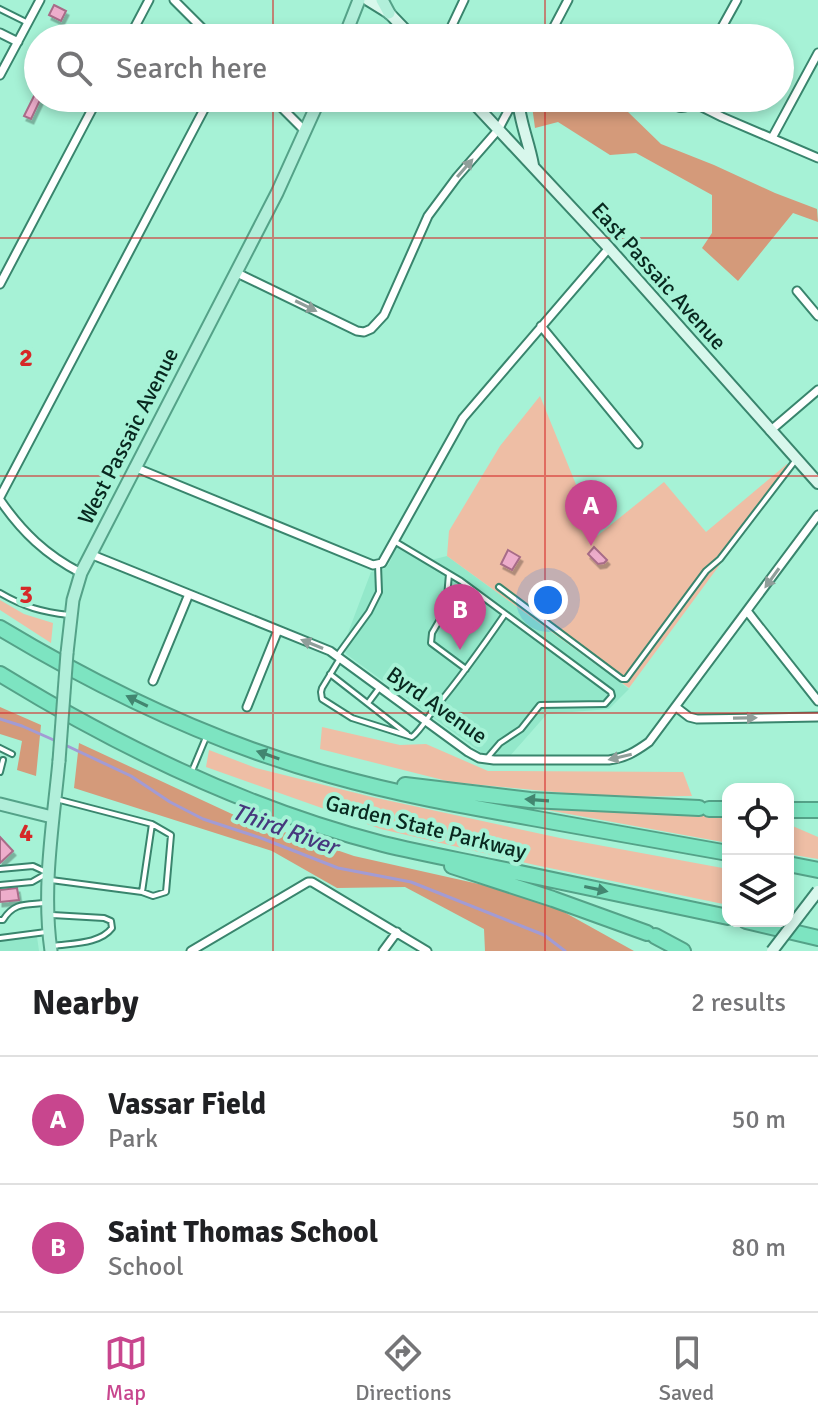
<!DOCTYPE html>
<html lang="en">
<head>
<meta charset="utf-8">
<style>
	:root { --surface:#fff; --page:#f6f6f6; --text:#202124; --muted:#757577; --line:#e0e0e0; --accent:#c8468e }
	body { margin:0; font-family:Signika,sans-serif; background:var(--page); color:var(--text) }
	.controls { position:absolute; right:24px; bottom:24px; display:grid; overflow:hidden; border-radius:16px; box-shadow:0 4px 12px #0003 }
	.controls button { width:72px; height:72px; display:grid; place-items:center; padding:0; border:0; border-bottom:2px solid var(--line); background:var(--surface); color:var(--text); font:40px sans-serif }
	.you { position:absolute; left:548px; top:600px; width:28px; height:28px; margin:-20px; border:6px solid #fff; border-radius:50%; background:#1a73e8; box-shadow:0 0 0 12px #1a73e833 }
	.badge { display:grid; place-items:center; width:52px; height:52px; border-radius:50%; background:var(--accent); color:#fff; font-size:26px; font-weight:700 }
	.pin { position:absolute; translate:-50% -66px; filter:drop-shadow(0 2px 4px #0008) }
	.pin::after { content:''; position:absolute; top:42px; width:28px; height:24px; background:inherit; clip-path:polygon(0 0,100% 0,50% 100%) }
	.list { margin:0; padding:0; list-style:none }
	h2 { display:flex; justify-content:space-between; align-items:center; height:104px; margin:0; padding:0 32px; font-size:34px }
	h2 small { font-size:26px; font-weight:400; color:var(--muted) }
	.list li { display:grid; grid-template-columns:52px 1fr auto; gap:24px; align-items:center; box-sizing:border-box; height:128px; padding:0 32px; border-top:2px solid var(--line) }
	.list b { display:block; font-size:30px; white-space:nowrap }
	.list p { margin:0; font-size:26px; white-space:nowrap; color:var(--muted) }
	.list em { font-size:26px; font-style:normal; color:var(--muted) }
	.icon { flex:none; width:44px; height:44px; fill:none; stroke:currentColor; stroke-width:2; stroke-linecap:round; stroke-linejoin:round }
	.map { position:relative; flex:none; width:818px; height:951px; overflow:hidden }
	.search { position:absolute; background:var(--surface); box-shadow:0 4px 12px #0003; left:24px; right:24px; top:24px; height:88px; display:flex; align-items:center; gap:20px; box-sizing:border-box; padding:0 28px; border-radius:44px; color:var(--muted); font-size:30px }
	.sheet { height:360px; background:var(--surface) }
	nav { display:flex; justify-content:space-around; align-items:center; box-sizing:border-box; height:112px; border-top:2px solid var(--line); background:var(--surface); font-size:22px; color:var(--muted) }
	nav a { display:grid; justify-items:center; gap:4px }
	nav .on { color:var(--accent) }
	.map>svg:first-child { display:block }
</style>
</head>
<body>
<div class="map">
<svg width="818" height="951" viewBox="0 0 818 951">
	<defs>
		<filter id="shadow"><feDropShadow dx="2.5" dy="4.5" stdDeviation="0" flood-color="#0004"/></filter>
	</defs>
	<rect width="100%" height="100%" fill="#a6f2d6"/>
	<!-- built -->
	<path fill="#93e8ca" d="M399,540L431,560L447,556L629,689L609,709L547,714L509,757L486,756L346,654L343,646L371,572L384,569L389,564Z
		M36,930L39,951H0V934Z"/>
	<!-- green -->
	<path fill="#eebea5" d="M540,396L597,536L664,482L706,532L787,464L791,468L629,688L447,556L449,531L500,446Z
		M0,600L24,614L53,623L51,643L0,610Z
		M322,727L400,745L426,744L488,771L683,772L692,796L607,797L451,782L320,749Z
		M209,750L256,768L372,797L560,838L728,869V905L535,865L381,829L206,767Z
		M547,810L728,814V843Z
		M788,824L818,837V859L788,854Z"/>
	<!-- forest -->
	<path fill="#d49a7a" d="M531,98H555L571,101L572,98H626V110L661,144L714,165L775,193L817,209L818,222L793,213L738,281L702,248L712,233V195L636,153L610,155L558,122L535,128Z
		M0,707L41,725L36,776L17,770L22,741L0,734Z
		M79,743L232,814L354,856L537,897L634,951H485L484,929L405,887L337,888L272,851L74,788Z"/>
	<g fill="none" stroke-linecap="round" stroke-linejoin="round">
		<!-- stream -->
		<path stroke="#a29bd4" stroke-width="3" d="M0,719L22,726L56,741
			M63,744L131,776L170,802L203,819L261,838L338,868L411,882L544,935L565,951"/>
	</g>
	<!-- building -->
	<path fill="#edadcb" stroke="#a86c88" stroke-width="2" filter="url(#shadow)" d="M54,5L66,11L61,21L49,15Z
		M38,88V99L40,100L31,119L24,116Z
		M594,547L607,560L604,563L598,564L588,554Z
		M508,550L520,557L512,570L501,564Z
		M0,837L13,851L0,863Z
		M17,888L19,900L0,902V890Z"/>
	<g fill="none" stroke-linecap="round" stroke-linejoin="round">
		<!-- service casing -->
		<g stroke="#39856d" stroke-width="8">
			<path id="service" d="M0,9L28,23
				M394,541L461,581L611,692L612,696L605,704L540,705L521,729L500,743L488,757
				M449,574L446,609L432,633L431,643L466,669
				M499,587L622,679H626L706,571L720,559L795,461
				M0,593C24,607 42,612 69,615
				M337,656L369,612L379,592L378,565
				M339,660L322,688L321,692L322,699L352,718L412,737C422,729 428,716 436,707C461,677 483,646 505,614
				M330,674L407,734
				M368,703L380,687
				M0,748L12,754
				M192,771L207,735
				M0,772L3,760
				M0,869L33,866L46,872
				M51,880L142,892L153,896L166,892L171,835L152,824L56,799
				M0,885L32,882L46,874
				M142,892L152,824
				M52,915L104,918L111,921L112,928C100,944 72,943 53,946
				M0,920H3C14,902 26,905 45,903
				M0,938L46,932"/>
		</g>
		<!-- minor casing -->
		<g stroke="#39856d" stroke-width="11">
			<path id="minor" d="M174,0L212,38
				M0,33L18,42
				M129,38L149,0
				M446,38L464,0
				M548,38L568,0
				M716,38L737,0
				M0,75L40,0
				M272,98L306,132
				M667,98C674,109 684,110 694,103
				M689,98L694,103L722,117L818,158
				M772,138L818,53
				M235,272L357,331L364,332L371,329L384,315L428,216L457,177L498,130L515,98
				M0,284L98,98
				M797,291L818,316
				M541,326L638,444
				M770,431L818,390
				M134,467L373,565L382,563L463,418L609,248
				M0,497L210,98
				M0,500C22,532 46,555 81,573
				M90,554L330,651L468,752L479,758L494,760H609C625,758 635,752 649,742L818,515
				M747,611L818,701
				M153,681L189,594
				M247,707L278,630
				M676,707L689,717L697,719L818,717
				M191,951L308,882H312L427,951
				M383,951L397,932"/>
		</g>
		<!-- secondary casing -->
		<g stroke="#39856d" stroke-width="14">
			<path id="secondary" d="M368,0L389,13L413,38
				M469,98L609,248L818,483
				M518,98C519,120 529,142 533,165"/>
		</g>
		<!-- primary casing -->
		<g stroke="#54a288" stroke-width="15">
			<path id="primary" d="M382,0L389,13
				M344,38L359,0
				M67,653L73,600L81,573L277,193L320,98
				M0,804L52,817
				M51,951C42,888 53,824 59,761"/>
		</g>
		<!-- motorway casing -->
		<g stroke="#54a288" stroke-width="18">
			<path id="motorway" d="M0,628C103,690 214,743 330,775C397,794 464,806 532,818C597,830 663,841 728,853
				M0,674C119,747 246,809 383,844C420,853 458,860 496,868C573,884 651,901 728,917
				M405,785L530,800L699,808
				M709,809H728
				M788,810H818
				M788,864L818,870
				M452,866L553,899L647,933
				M746,921L818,938
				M655,936L683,951"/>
		</g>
		<!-- service -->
		<use href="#service" stroke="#fff" stroke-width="4"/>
		<!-- minor -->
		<use href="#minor" stroke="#fff" stroke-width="7"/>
		<!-- secondary -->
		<use href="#secondary" stroke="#d8f7ec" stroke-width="10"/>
		<!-- primary -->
		<use href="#primary" stroke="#b1efda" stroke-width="11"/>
		<!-- motorway -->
		<use href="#motorway" stroke="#7de4c1" stroke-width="14"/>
		<!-- secondary-bridge casing -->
		<g stroke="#39856d" stroke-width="14" stroke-linecap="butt">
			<path id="secondary-bridge" d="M772,951L818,891"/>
		</g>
		<!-- primary-bridge casing -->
		<g stroke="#54a288" stroke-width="15" stroke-linecap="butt">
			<path id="primary-bridge" d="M59,761L67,653"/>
		</g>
		<!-- secondary-bridge -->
		<use href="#secondary-bridge" stroke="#d8f7ec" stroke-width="10"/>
		<!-- primary-bridge -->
		<use href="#primary-bridge" stroke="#b1efda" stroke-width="11"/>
	</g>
	<!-- one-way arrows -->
	<defs><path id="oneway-solid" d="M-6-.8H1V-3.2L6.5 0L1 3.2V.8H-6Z" transform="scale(2)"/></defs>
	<g fill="#909e9a">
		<use href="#oneway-solid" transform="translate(465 168) rotate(-49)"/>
		<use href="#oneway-solid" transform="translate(306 306) rotate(26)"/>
		<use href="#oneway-solid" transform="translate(772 578) rotate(126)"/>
		<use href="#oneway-solid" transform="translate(312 644) rotate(-158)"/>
		<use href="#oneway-solid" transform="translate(745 718) rotate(-1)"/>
		<use href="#oneway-solid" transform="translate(620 757) rotate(167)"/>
	</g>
	<g fill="#428670">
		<use href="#oneway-solid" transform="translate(137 701) rotate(-154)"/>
		<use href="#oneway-solid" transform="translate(268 755) rotate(-161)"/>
		<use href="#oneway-solid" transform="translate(537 800) rotate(-176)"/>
		<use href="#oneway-solid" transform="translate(596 889) rotate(12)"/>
	</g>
	<!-- grid -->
	<path fill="none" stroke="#d62828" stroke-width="2" stroke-opacity="0.55" d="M273,0V38M545,0V38M273,98V951M545,98V951M0,238H818M0,476H818M0,713H818"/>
	<g text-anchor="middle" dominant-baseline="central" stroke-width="8" stroke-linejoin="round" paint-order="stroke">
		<!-- street labels -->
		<g font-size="22" fill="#08281f" stroke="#a6f2d6">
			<text transform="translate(659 276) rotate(48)">East Passaic Avenue</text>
			<text transform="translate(128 436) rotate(-63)">West Passaic Avenue</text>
			<text transform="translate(437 705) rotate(35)">Byrd Avenue</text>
			<text transform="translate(426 827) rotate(14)">Garden State Parkway</text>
		</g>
		<!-- water labels -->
		<g font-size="24" font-style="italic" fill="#46387d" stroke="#a6f2d6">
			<text transform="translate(285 829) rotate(20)">Third River</text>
		</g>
	</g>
	<g font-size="26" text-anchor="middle" font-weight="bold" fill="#d62828" stroke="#a6f2d6" stroke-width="8" stroke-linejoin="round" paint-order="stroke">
		<text x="26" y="366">2</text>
		<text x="26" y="603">3</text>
		<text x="26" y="841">4</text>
	</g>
</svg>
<div class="controls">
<button><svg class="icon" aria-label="locate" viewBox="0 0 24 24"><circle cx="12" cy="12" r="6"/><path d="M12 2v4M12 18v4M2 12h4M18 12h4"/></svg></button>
<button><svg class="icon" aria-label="layers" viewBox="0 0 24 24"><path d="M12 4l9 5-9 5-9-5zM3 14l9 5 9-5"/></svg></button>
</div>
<div class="you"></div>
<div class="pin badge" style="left:591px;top:546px">A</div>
<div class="pin badge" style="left:460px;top:650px">B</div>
<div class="search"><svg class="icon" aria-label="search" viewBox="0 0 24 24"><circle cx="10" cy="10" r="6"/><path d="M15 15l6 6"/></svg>Search here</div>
</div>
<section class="sheet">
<h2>Nearby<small>2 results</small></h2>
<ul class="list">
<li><span class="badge">A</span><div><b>Vassar Field</b><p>Park</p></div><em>50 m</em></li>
<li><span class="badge">B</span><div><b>Saint Thomas School</b><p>School</p></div><em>80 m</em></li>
</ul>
</section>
<nav>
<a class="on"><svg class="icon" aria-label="map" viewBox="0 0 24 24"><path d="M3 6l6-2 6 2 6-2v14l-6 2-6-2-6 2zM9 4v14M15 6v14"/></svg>Map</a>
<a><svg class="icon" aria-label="directions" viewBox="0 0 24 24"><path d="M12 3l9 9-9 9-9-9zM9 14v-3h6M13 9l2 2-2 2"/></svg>Directions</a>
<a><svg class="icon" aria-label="saved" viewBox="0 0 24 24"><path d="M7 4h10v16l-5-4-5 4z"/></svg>Saved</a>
</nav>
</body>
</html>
